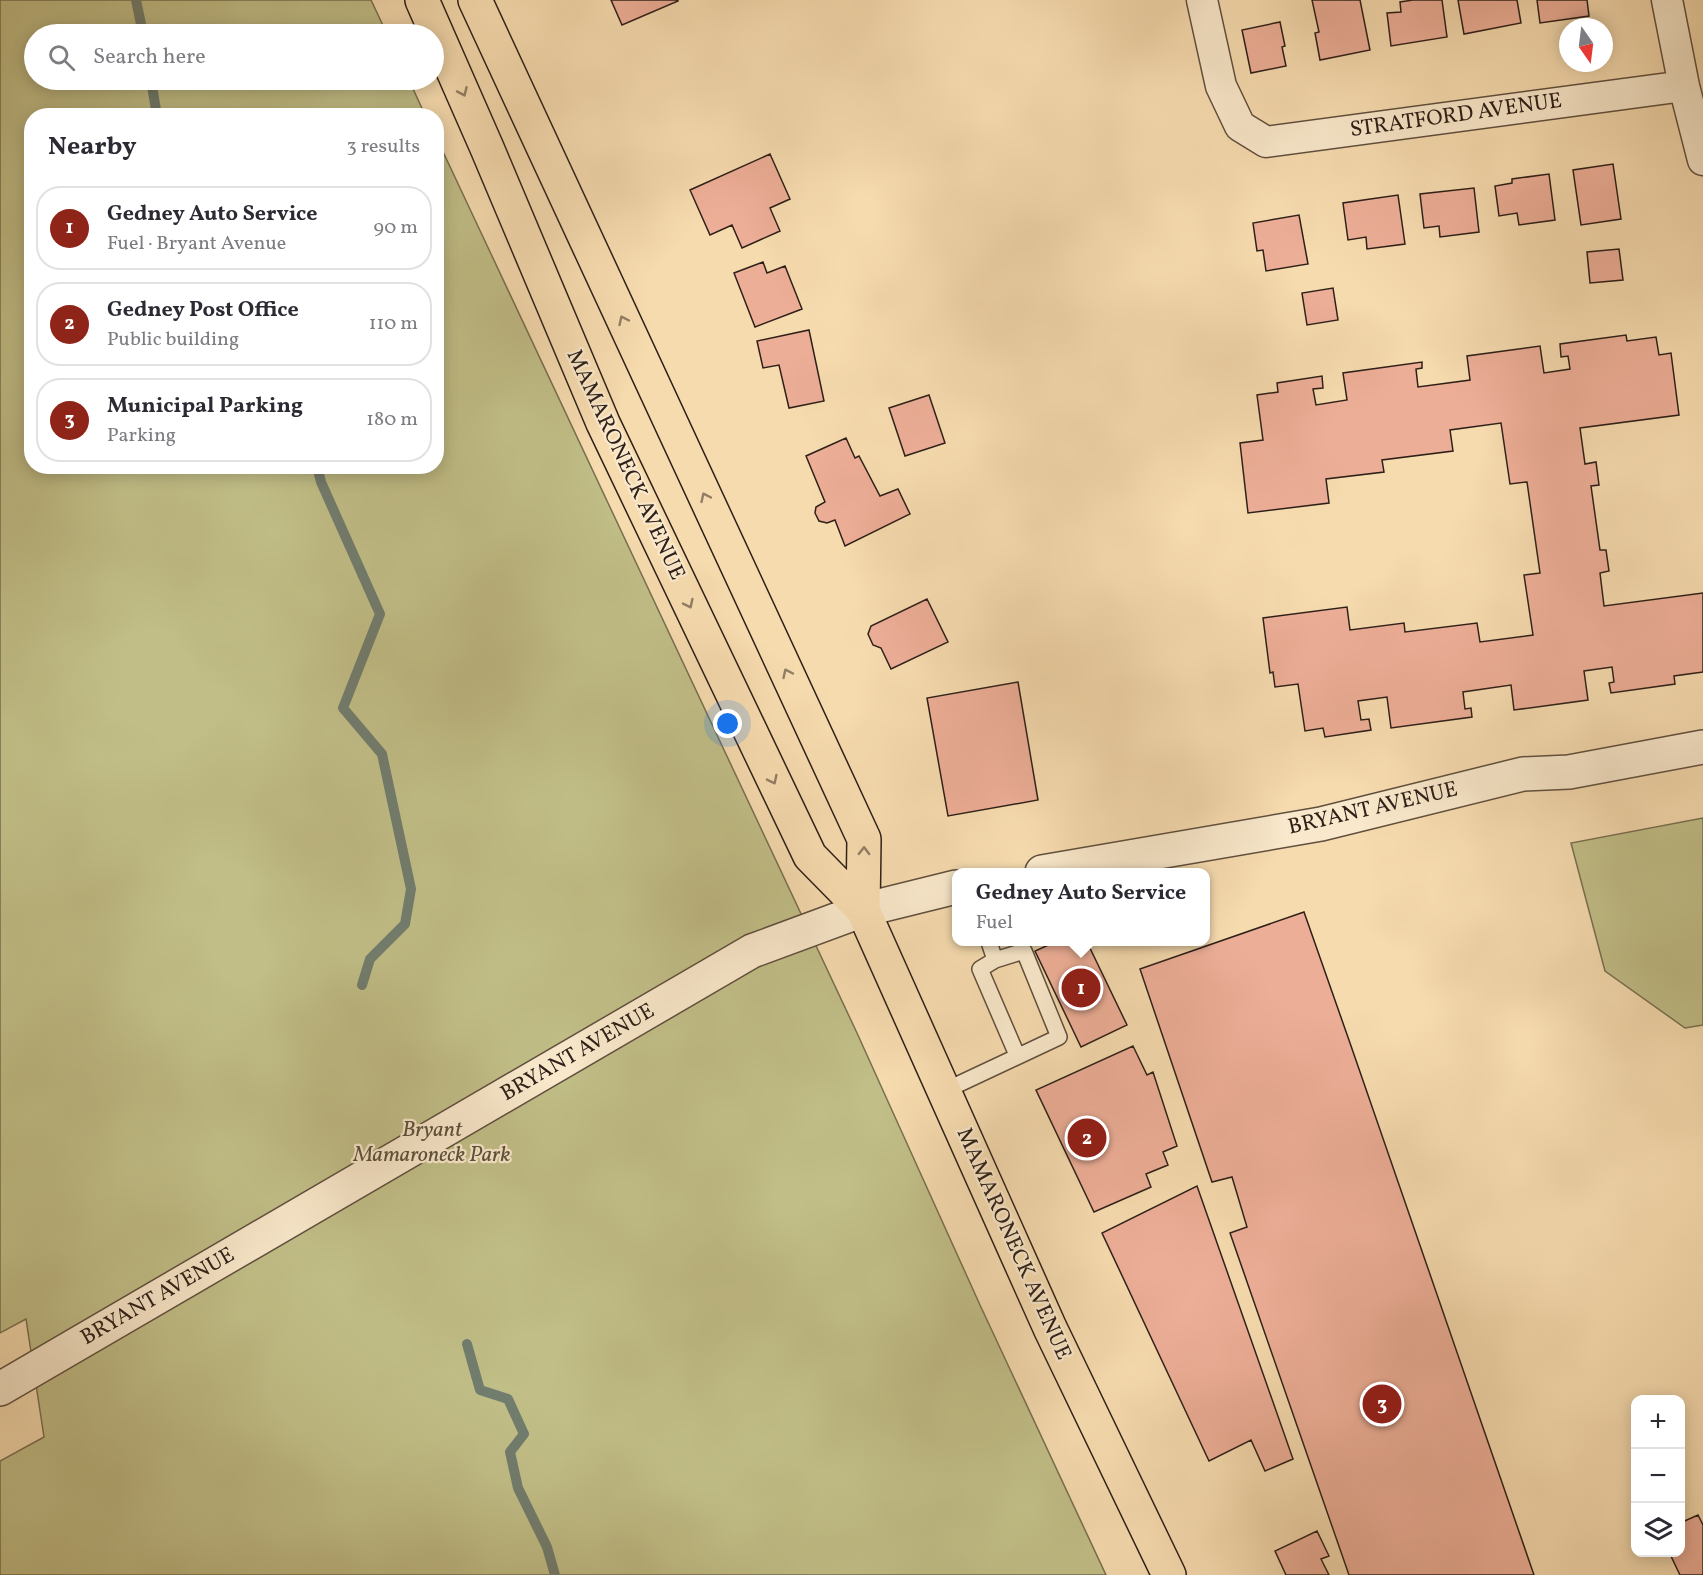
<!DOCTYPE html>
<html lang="en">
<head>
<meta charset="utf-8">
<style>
	:root { --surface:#fff; --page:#f2f2f3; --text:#2b2b33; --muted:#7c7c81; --line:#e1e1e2; --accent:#8f2418 }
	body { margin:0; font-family:Vollkorn,serif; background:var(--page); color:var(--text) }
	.controls { position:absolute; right:18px; bottom:18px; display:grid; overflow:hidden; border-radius:12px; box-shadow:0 3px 15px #0003 }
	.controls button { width:54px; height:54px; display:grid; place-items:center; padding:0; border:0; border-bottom:2px solid var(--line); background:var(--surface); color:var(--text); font:30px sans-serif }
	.compass { position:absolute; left:1559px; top:18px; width:54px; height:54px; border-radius:50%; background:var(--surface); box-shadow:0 3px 15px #0003; rotate:166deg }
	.you { position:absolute; left:728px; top:724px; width:21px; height:21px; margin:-15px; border:4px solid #fff; border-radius:50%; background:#1a73e8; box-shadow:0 0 0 9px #1a73e833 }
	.badge { display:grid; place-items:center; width:39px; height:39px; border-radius:50%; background:var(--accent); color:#fff; font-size:20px; font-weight:700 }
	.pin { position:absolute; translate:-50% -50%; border:3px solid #fff; box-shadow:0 2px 6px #0006 }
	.popup { position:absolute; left:952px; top:868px; width:258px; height:78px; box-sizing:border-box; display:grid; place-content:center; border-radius:12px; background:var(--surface); filter:drop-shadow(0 2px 4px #0005); font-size:20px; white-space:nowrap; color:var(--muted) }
	.popup b { font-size:22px; color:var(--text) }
	.popup::after { content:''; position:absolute; left:50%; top:100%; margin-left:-12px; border:12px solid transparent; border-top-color:var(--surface) }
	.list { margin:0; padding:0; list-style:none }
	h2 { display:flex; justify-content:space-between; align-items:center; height:78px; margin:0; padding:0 24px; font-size:26px }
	h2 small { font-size:20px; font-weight:400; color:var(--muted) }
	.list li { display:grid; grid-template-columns:39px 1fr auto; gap:18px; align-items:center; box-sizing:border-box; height:84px; margin:0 12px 12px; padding:0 12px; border:2px solid var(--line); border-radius:24px }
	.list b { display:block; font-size:22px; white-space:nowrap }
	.list p { margin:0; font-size:20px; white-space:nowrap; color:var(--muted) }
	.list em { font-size:20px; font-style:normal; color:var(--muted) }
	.icon { flex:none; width:33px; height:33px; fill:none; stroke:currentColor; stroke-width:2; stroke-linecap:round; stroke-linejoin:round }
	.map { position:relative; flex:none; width:1703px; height:1575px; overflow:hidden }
	.search { position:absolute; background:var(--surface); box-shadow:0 3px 15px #0003; left:24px; top:24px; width:420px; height:66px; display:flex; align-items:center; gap:15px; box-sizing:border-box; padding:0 21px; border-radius:33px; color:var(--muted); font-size:22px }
	.panel { position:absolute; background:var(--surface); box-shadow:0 3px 15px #0003; left:24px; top:108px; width:420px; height:366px; border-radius:24px }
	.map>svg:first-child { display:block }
</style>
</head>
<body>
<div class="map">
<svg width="1703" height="1575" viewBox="0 0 1703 1575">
	<rect width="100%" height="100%" fill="#f6dbaf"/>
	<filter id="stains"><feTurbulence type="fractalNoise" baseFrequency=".00333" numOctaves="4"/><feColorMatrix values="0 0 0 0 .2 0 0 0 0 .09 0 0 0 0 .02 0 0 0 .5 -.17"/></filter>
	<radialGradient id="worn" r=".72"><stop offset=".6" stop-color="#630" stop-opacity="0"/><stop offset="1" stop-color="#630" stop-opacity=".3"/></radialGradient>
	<!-- green -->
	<path fill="#c1be87" stroke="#786f50" stroke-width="1.5" d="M0,0H371L387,34H34V80H409L425,115L32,116V466H436L437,139L857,1033L980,1305L1106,1575H0V1461L44,1437L26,1319L0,1333Z
		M1703,818V1025L1685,1028L1605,971L1571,843Z"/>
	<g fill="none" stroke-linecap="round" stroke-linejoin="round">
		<!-- stream -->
		<path stroke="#717d6e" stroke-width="10" d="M136,0L143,34
			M151,80L157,116
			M317,466L321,482L380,614L343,708L382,754L411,889L405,924L370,959L362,985
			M467,1344L480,1390L508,1399L524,1434L510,1452L518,1488L547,1547L555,1575"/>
	</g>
	<!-- building -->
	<path fill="#edae97" stroke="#2e2019" stroke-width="1.5" d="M611,0H678V1L622,25Z
		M1312,0H1360L1370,50L1320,60L1315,33L1319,32Z
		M1413,0H1442L1447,37L1391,46L1387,13L1401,12L1400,2Z
		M1458,0H1517L1521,23L1464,34Z
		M1537,0H1587L1589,16L1540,23Z
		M1280,22L1285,46L1282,47L1286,66L1251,73L1242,30Z
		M770,154L790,199L770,208L780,231L742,248L732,225L710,235L690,190Z
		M1613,164L1621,219L1581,225L1573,170Z
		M1549,174L1555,220L1519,225L1517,213L1499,216L1495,186L1512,183V179Z
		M1474,188L1479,232L1440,237L1439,226L1424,228L1420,194Z
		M1398,195L1405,244L1367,249L1366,237L1348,240L1343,203Z
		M1299,215L1308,264L1266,271L1263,250L1257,251L1253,223Z
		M1619,249L1623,280L1590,283L1587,252Z
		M763,262L767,273L785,266L802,309L755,327L734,273Z
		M1333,288L1338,320L1307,325L1302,293Z
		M809,330L824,401L789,408L779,365L763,368L757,341Z
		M1626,335L1627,341L1656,337L1659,355L1671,353L1679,415L1580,428L1585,464L1596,462L1599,485L1591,486L1600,550H1606L1609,571L1600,573L1604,606L1703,593V672L1674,676L1675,684L1611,693L1609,683L1614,682L1612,667L1584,671L1588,700L1514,710L1511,685L1463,692L1465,709L1471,708L1472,717L1391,728L1387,697L1358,701L1361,720L1369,719L1371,730L1325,737L1323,728L1305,731L1298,684L1275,687L1273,672L1270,673L1263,618L1347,607L1350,630L1404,623L1405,632L1477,623L1480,642L1533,635L1524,575L1540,573L1527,482L1510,484L1501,423L1450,430L1453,451L1382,460L1384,472L1326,479L1329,503L1248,513L1240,443L1263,440L1257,395L1278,392L1277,383L1322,376L1323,388L1313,389L1316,405L1347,400L1343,373L1422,362V368L1416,369L1418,387L1470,380L1467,356L1540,346L1544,373L1570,369L1568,356L1561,357L1560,344Z
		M929,395L945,443L905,456L889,408Z
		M846,438L855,458L859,456L880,496L898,489L910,514L845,546L835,520L827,523L819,521L815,513L816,507L825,502L806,456Z
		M927,599L948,642L891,669L881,648L873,645L868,634L871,626Z
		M1018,682L1038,800L948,816L927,698Z
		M1304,912L1350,1043L1534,1575H1349L1230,1233L1247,1227L1232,1177L1212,1182L1140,969Z
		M1055,942H1087L1127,1025L1081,1047L1035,951Z
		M1133,1046L1147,1075L1153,1072L1177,1146L1163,1152L1168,1165L1146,1174L1151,1187L1094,1212L1036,1090Z
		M1197,1186L1293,1459L1265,1471L1251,1440L1209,1461L1102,1233Z
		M1698,1515L1703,1525V1575H1680L1669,1552H1680V1523Z
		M1317,1531L1329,1556L1321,1559L1329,1575H1286L1275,1551Z"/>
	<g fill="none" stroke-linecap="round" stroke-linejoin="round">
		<!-- service casing -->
		<g stroke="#604f3e" stroke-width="18">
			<path id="service" d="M989,942L995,960
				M944,1091L1059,1037L1024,951L995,960L980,969L1017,1055"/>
		</g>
		<!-- minor casing -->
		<g stroke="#604f3e" stroke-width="33">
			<path id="minor" d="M1202,0L1221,86L1240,126L1266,142L1684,86
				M1667,0L1684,86L1703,160"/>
		</g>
		<!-- tertiary casing -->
		<g stroke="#604f3e" stroke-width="36">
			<path id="tertiary" d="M1042,872L1321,824L1523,774L1569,772L1703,747
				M0,1389L752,951L863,910L956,887"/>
		</g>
		<!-- primary casing -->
		<g stroke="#2e2019" stroke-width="36">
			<path id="primary" d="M422,0L487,148L603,423L810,856L863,910L1050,1328L1169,1575
				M475,0L864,839L863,910"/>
		</g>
		<!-- service -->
		<use href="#service" stroke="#f9e8cb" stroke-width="15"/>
		<!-- minor -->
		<use href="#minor" stroke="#f9e8cb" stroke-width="30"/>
		<!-- tertiary -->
		<use href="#tertiary" stroke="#f9e8cb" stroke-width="33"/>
		<!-- primary -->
		<use href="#primary" stroke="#f6dbaf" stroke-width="33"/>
	</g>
	<!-- one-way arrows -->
	<defs><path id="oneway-chevron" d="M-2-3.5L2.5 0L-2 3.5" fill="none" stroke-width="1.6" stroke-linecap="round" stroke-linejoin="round" transform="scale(1.5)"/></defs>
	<g stroke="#927e64">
		<use href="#oneway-chevron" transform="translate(463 92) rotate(66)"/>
		<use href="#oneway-chevron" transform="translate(623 320) rotate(-115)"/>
		<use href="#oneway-chevron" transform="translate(705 497) rotate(-115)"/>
		<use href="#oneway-chevron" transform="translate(689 604) rotate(64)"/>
		<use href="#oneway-chevron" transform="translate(787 673) rotate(-115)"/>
		<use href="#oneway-chevron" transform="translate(773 780) rotate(64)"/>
		<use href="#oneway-chevron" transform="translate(864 851) rotate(-89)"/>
	</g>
	<g text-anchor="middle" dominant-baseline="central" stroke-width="4.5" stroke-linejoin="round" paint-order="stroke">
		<!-- street labels -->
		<g font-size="22" fill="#2e2019" stroke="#f9e8cb">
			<text transform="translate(1456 116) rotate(-8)">STRATFORD AVENUE</text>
			<text transform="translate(625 465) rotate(65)">MAMARONECK AVENUE</text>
			<text transform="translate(1373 809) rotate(-13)">BRYANT AVENUE</text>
			<text transform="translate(578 1053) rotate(-30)">BRYANT AVENUE</text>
			<text transform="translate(1013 1244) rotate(66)">MAMARONECK AVENUE</text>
			<text transform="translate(158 1297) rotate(-30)">BRYANT AVENUE</text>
		</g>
		<!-- park labels -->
		<g font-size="22" font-style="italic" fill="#5a4f3a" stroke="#f9e8cb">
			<text x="432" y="1130">Bryant<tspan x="432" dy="25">Mamaroneck Park</tspan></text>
		</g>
	</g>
	<rect width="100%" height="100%" filter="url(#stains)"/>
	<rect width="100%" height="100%" fill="url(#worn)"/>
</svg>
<div class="controls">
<button>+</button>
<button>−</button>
<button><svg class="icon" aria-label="layers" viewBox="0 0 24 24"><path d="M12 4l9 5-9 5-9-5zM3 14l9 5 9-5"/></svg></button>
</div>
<svg class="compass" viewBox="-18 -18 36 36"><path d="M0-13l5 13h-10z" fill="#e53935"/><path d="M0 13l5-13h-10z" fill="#7c7c81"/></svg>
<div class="you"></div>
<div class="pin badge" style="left:1081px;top:988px">1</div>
<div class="popup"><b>Gedney Auto Service</b>Fuel</div>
<div class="pin badge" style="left:1087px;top:1138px">2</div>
<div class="pin badge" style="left:1382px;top:1404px">3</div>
<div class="search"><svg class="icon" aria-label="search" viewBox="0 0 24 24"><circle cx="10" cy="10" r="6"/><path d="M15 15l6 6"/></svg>Search here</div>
<section class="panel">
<h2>Nearby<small>3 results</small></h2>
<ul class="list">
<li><span class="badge">1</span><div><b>Gedney Auto Service</b><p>Fuel · Bryant Avenue</p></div><em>90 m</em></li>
<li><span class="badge">2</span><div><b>Gedney Post Office</b><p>Public building</p></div><em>110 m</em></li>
<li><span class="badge">3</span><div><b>Municipal Parking</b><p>Parking</p></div><em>180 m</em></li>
</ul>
</section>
</div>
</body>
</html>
